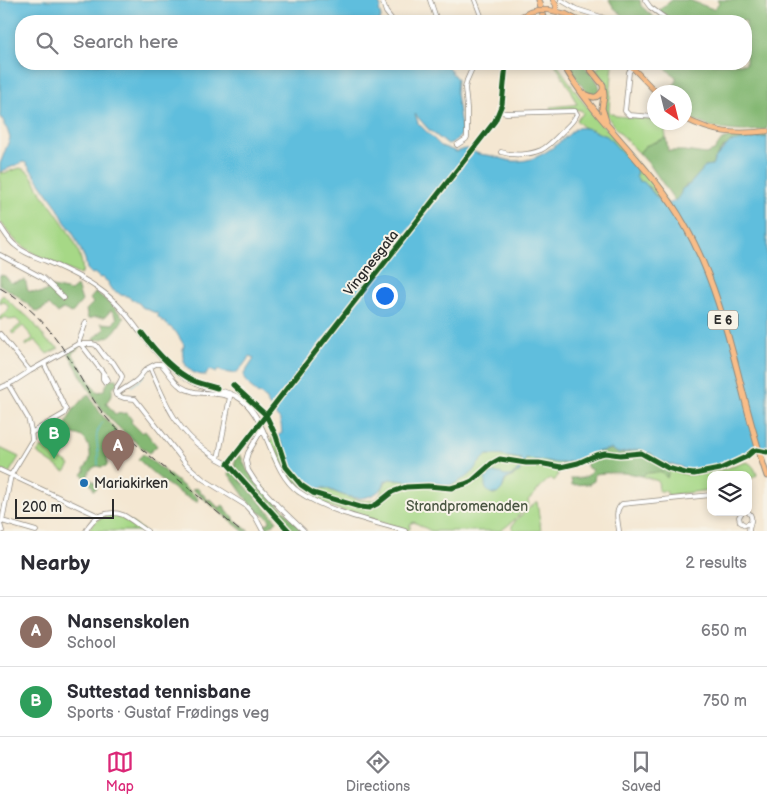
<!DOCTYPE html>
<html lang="en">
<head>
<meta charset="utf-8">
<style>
	:root { --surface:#fff; --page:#f7f7f7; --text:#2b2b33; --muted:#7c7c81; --line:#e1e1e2; --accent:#db2777 }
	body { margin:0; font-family:"Balsamiq Sans",sans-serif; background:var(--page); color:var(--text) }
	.controls { position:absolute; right:15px; bottom:15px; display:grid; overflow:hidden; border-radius:10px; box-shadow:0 2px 8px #0003 }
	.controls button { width:45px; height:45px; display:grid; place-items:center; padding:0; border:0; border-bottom:1px solid var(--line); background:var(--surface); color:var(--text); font:25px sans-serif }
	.compass { position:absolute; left:647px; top:85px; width:45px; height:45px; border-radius:50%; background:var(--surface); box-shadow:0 2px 8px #0003; rotate:145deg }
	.scale { position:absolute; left:15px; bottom:12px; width:99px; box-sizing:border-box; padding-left:5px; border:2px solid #2b2b2b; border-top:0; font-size:14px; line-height:18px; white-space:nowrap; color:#2b2b2b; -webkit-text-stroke:4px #f7f3e8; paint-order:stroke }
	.you { position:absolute; left:384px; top:295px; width:18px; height:18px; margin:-12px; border:4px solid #fff; border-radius:50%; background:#1a73e8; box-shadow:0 0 0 8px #1a73e833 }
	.badge { display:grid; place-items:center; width:32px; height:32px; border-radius:50%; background:var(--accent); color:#fff; font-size:16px; font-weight:700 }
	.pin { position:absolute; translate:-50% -41px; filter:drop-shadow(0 1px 2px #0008) }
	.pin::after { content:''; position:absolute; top:26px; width:18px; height:15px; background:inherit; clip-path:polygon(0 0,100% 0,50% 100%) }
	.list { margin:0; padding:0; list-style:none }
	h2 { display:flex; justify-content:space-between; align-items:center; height:65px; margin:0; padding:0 20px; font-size:21px }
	h2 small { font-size:16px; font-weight:400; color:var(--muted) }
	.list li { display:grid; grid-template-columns:32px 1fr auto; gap:15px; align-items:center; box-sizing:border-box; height:70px; padding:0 20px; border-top:1px solid var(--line) }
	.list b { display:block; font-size:19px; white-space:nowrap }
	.list p { margin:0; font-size:16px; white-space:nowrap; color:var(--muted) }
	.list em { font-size:16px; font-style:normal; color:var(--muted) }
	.icon { flex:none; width:28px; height:28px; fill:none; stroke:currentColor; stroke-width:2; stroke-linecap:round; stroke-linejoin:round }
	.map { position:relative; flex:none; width:767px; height:531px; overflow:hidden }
	.search { position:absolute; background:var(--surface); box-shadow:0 2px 8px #0003; left:15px; right:15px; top:15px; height:55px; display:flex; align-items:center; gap:12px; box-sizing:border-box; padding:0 18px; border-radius:20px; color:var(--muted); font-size:19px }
	.sheet { height:205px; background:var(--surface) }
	nav { display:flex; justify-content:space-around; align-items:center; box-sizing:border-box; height:70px; border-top:1px solid var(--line); background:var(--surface); font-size:14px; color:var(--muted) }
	nav a { display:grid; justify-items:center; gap:2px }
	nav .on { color:var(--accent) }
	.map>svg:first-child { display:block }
</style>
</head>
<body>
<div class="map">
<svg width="767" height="531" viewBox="0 0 767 531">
	<rect width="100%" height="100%" fill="#f7f3e8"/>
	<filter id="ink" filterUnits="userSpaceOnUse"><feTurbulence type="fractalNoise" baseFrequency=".02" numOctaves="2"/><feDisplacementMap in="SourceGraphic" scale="10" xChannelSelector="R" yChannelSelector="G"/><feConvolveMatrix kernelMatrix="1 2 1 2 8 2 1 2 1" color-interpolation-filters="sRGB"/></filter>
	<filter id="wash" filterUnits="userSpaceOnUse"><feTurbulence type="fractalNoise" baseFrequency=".0096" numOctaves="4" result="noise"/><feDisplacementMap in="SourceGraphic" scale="20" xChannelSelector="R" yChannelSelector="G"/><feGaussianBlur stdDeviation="1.12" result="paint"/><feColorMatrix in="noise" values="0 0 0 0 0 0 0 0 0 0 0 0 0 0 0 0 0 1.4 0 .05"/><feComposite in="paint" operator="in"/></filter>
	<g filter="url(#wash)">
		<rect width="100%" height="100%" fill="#f4e7d2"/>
		<!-- green -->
		<path fill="#a6d886" stroke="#688258" d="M555,64H557L583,102L644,172L668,204C654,199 653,186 639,181L636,176V169L607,136L600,134L593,130L587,129L583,127L576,120L582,115L583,113L581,110L570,109L551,110L550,107L572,105L577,104L571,92L572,91L568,86Z
			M603,64H613L609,108V112L616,116L654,119V122L664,123L666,138L645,146L639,153C629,142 611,126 606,113C602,103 611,91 605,82C603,78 598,74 595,70Z
			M20,168C23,169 25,170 27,171C33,176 36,184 40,191C53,209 86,250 82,273L80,275L36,255L15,240L9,233L0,221V172L4,173Z
			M3,295L18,310L27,316L33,322L48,342L54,345L59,348L47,354L35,340L26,346L25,345L33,338L23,326L13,334L11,332L21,324L16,319L10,320L6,317L0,320V317L8,311V305L3,301L0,303V298Z
			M274,433L285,469L296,481L305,489L304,493L301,492L302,490C285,479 278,460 270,443Z
			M278,439C285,445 286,456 288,464C290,471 311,492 317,491C320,491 322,489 325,488C336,493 371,509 380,495C383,489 383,482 390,479L419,483C425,481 433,482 439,483C443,484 442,486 446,485C465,483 475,466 487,455H497L522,459C519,468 516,480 503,476C500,475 498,473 495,472L492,494H497L502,489L506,480C518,474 520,472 526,459C543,460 573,468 587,455L588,457L580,461L560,465L557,477L554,481L551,478C539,486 538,492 528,500L529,504C521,514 511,524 500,531H431L414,522L410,524V529L408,530C373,520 338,512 306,495L308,491L316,494L317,493C305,488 292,479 286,467C282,459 281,448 278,439Z
			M42,447L70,465L65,472L37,453Z
			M0,448L19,457L9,473L0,469Z
			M747,462C753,465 755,469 757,475L748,481V475H711V490L668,495L666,491H659L658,481L642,476L645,473L662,472L667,477L669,470L688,475L703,474L722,470Z
			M537,501L541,531H514L512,528V526L516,520Z
			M111,515C124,516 133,524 144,531H88C93,522 100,517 111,515Z"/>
		<!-- forest -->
		<path fill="#84b873" stroke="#58724f" d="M609,0H640L641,6L658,21H630L614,8Z
			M672,0H689L713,9L719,3L717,0H767V129C739,134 709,130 685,115L684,92H662L676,83V77L660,64H746V21H675L658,11Z
			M567,64H582C589,72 603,82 599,94L596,96L587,93L576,78Z
			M767,135V137C756,138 732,141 723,148C718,153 715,159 712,165L706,166L690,184L685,186L680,196L675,201L650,165L639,153L645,146L666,138L668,151H684L706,154L714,151L721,141L730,137H743Z
			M0,275L5,276L11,283L25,280L28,291L42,293L52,287L71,291L77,286L82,301L72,313L63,309L57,313L49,305L37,312L16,295L0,285Z
			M96,292L113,306L124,318C115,331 111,340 94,340V338L105,329L101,323L113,324L117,318L111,310L105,317H95L88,319L86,310L93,303L90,299Z
			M78,347L79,348L72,353L93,387L98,392L103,391L110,379H117L118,382L112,389V395L106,403L115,414L127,413L132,420L131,422L142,433L145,431L157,446L149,453C137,443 124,433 113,422C94,402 81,376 68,352Z
			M88,394L101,414L116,430L108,452L107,466L100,467L97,466C92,468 88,471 88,477L96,484L97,488L94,491L92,486L82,474L85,471L84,469C86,466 89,463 90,459C91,451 88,441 82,437C77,434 71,434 66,432C65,417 77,404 88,394Z
			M611,449C622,456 628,453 640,449C644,451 648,451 652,454C655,456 655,458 660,459V461L670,464L667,478L662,472L646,473L642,476C627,472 611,472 595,474L594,481L589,484L572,485L571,478C580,478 588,479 592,470C591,469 589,469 588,468C585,464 589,459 587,455Z
			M143,454L198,498L197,502C176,493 155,476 138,459Z
			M240,454L247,470L303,531L291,530L236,469C233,462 235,459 240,454Z
			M232,471L277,521L265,530L262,524L269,523L270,520L265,515L254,510L228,473Z
			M197,488L208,500L210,499L219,508L223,505L225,507V510L234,517V520L249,531H243L192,489Z"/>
		<!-- water -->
		<path fill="#5fbedd" stroke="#457484" d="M0,0H378L381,8L379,10L381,17L380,21H21V64H445L457,79L456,93L462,133C459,139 453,143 447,144L429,130L415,114L418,123L441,146L457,152C469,146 468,150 479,154C484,155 490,155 495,157C502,158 510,162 518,161C540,161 560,142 575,129C585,124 598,134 607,136L637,169L636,176L639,181L644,182L659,200L668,204C676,201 680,198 682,189L690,184L706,166L712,165L716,157L730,142L767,137V448L755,449L732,461L721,466L706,470L693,472L686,470L679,466L670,464L660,461L659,459L656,458L651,453H647L640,449L621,453H618L611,449L596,452L577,460L563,463H556L547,461L526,459L519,472L505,480L502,489L497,494C486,494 483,487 486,477C490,474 493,472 498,473C506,474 498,475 506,476C517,477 520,467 521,459L497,455H487L478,464L470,475L454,484L445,486L438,483L423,482L419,483L390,479L385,481C384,487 381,490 376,493C362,502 346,497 333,491C330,490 328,488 325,488C322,487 317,489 314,491L301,480L290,468L282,443L277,436L282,433C281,427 282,419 276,416L263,396L255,392L244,379V374L254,359L253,358L250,356C246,361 241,370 235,373C231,374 226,372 223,372L218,370L216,373L209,370L206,375C189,376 179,361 184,345L176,332L158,317V314L142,307L140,304L127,296L121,295L117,292H116L111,289L108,284L109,283L102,277L100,278L94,273L92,274L87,269L85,259L72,231L65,222L56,205L26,163L23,162L0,172V164L10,138L7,129L4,125V122L0,116Z"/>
		<!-- pier -->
		<path fill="#f4e7d2" d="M473,147L476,149L271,412L269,409Z"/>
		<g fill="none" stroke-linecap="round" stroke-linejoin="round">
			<!-- stream -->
			<path stroke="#5fbedd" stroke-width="1" d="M132,386L141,379L147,371
				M98,465C98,461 98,456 98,452C97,439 94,433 103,422"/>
		</g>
	</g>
	<g filter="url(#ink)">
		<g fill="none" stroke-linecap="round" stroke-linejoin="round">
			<!-- minor casing -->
			<g stroke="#90897e" stroke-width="5.5">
				<path id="minor" d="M382,0L386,12L393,21
					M430,0L437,21
					M475,0L483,21
					M561,0L576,9L601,17L610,21
					M645,0L650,7L669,21
					M632,67L629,72L625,111L629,115L654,117
					M457,145L466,139L467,137V108L465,88L467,80L474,64
					M501,152C513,156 529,155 541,150C549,146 556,138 562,132C568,126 574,121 577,114L575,111L507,113L500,112L503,98L506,64
					M0,226C5,233 9,241 16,246C25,254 36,257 46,261C66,270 86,279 103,292C134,315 148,353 180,374C187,379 195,384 203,387C217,391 231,391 242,400C269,421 270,472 299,492C328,512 371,521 405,531
					M0,255L43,278L64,298
					M0,334L30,371
					M78,344H92L96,345L105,357L113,362L122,376C122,383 115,386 115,392L116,395
					M81,344L107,378L108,380L105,382L103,379V374
					M0,388L13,382L30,371L78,344L86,322
					M116,395L124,398L135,399L186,464L203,479L245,505L255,516L263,531
					M116,395C123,388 132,385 138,379C143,374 143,370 150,367
					M262,429L248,453L246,460L248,470L255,481L279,507L304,531
					M31,433L64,414L66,410L44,363
					M218,459L230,397C213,390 196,397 180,386C172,380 168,371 161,364H156L150,367C165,402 176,431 208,452C215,457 221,461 228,464L289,531
					M0,470L99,516
					M742,512L739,517L740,522L745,525L750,523
					M748,512C755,518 749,524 749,531
					M2,521L11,475L32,440L31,430L28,418L8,384
					M2,521L36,531
					M0,524L2,531
					M86,531C92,517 108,509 123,515C131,519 139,526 147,531
					M619,531C618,521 614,511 622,504L711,495"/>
			</g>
			<!-- major casing -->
			<g stroke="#90897e" stroke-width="6">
				<path id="major" d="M553,0L556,5V11
					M549,10L566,14L579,21
					M517,21L522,16L530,12
					M629,64L656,92
					M684,118C713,133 735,135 767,131"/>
			</g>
			<!-- highway casing -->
			<g stroke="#90897e" stroke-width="7">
				<path id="highway" d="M538,0L544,21
					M563,64C596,123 651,165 684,224C729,302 738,393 767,476
					M586,64L603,85L604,96L602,108L606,121
					M583,93C593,98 597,100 603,90"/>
			</g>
			<!-- minor -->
			<use href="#minor" stroke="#fff" stroke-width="4"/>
			<!-- major -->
			<use href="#major" stroke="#f8bd88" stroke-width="4.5"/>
			<!-- highway -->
			<use href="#highway" stroke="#f8bd88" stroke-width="5"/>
			<!-- rail -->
			<path stroke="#2b2b2b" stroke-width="1" stroke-dasharray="8 4" stroke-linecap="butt" d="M0,288C28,304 50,327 67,355C82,379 93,404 113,425L240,531"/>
			<!-- major-bridge casing -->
			<g stroke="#90897e" stroke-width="6" stroke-linecap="butt">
				<path id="major-bridge" d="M530,12L538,10H549"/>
			</g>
			<!-- major-bridge -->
			<use href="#major-bridge" stroke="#f8bd88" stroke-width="4.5"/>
			<!-- cycleway casing -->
			<g stroke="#f7f3e8" stroke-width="8">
				<path id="cycleway" d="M142,333C156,352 173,371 194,381C201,384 210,386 217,388
					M233,385L266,415L276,436L286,467L301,485L313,493L360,507L369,508L377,504L392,492L406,487L428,486L451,488L465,484L472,481L491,464L500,459L526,463H539L561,467L578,463L596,455L605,453L620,455L641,453L668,468L685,473L694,474L720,469L746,457L753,451L757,450L767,452
					M289,531L228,464L495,121L502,104L506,64"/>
			</g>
			<!-- cycleway -->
			<use href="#cycleway" stroke="#1b5e20" stroke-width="5"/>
		</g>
	</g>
	<!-- markers -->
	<circle fill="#1f6fb2" stroke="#f7f3e8" stroke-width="2" cx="84" cy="483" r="5"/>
	<g text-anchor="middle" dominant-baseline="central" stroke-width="4" stroke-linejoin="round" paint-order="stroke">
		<!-- shield labels -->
		<rect fill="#f7f3e8" stroke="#686764" stroke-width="1" x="708" y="310.5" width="30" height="19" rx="4"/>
		<g font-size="12" font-weight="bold" fill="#2b2b2b">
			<text x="723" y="320">E 6</text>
		</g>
		<!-- street labels -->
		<g font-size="14" fill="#2b2b2b" stroke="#f7f3e8">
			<text transform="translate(371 263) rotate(-52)">Vingnesgata</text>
		</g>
		<!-- poi labels -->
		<g font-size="14" fill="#2b2b2b" stroke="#f7f3e8" text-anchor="start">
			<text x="94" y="483">Mariakirken</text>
		</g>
		<!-- park labels -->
		<g font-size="14" fill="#4a5642" stroke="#f7f3e8">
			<text x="467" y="506">Strandpromenaden</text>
		</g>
	</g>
</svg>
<div class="controls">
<button><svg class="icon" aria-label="layers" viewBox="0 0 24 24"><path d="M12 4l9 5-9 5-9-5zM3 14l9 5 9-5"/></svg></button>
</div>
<svg class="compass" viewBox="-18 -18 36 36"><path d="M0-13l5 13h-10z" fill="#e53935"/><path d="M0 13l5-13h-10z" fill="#7c7c81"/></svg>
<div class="scale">200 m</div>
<div class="you"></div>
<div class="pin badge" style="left:118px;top:471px;background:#8d6e63">A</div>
<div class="pin badge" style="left:54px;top:459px;background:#2e9e5b">B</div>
<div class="search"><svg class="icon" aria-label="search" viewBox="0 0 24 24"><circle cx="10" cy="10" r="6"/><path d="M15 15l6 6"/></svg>Search here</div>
</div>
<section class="sheet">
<h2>Nearby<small>2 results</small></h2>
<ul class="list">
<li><span class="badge" style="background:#8d6e63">A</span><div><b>Nansenskolen</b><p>School</p></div><em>650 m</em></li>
<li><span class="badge" style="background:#2e9e5b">B</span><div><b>Suttestad tennisbane</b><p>Sports · Gustaf Frødings veg</p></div><em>750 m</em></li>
</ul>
</section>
<nav>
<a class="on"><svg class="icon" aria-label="map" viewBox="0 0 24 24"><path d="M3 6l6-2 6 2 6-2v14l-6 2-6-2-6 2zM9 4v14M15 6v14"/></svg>Map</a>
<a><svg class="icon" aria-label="directions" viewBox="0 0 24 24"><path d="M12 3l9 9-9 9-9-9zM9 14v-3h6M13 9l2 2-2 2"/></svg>Directions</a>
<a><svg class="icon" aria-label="saved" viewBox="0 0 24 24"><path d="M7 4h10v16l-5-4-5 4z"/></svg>Saved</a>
</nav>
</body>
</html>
